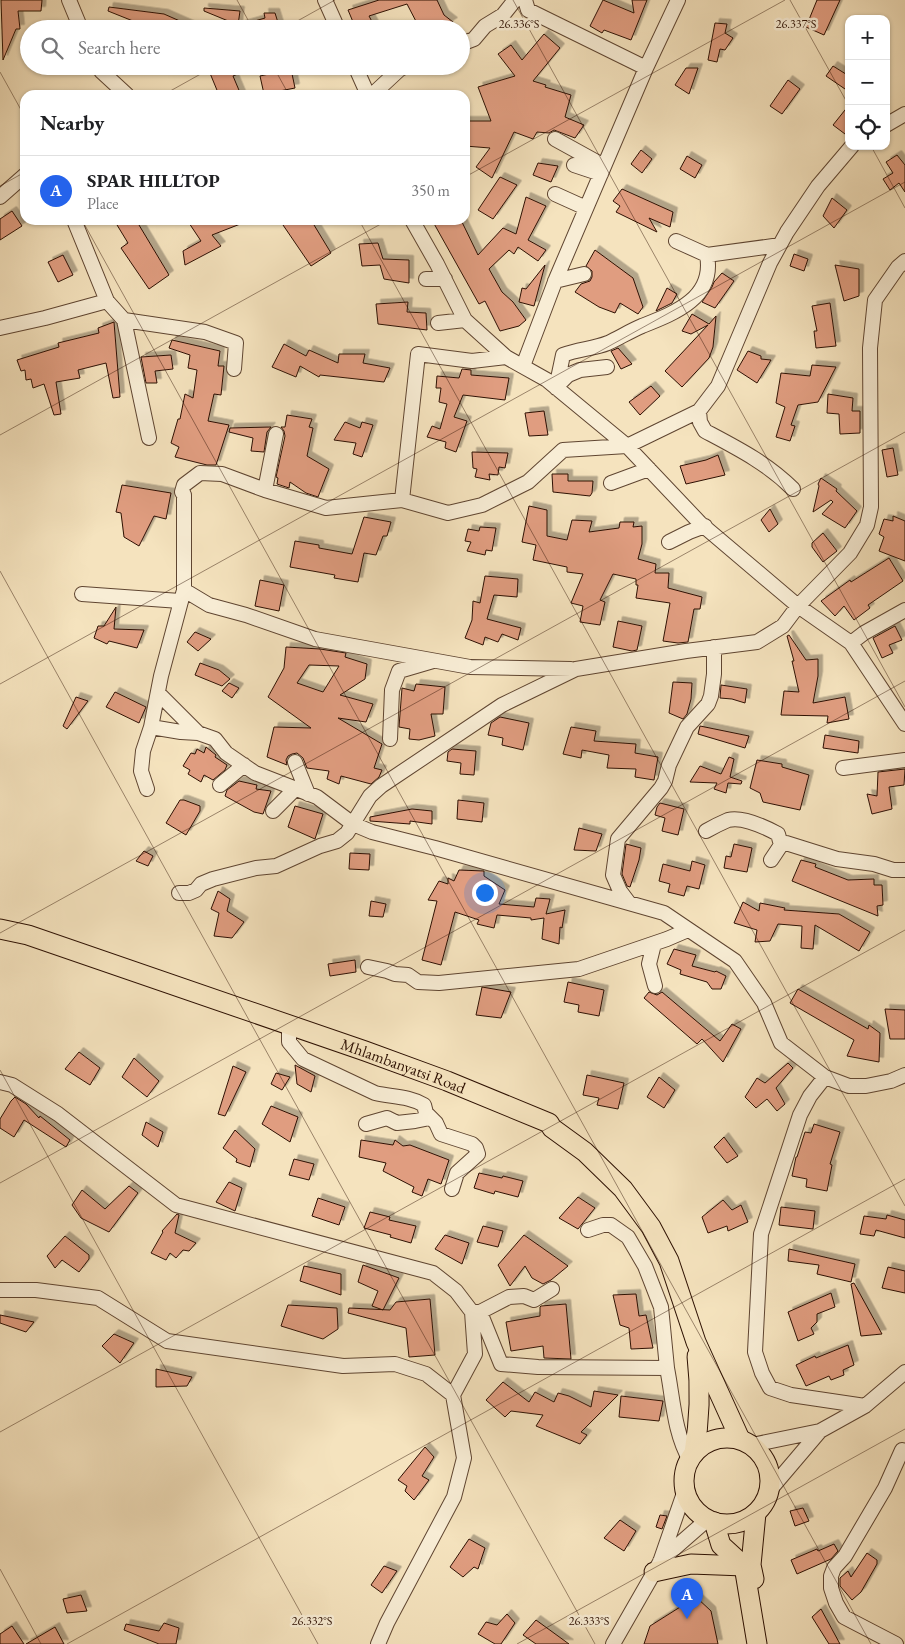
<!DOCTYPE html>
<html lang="en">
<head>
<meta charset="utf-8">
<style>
	:root { --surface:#fff; --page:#f2f2f2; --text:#202124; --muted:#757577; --line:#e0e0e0; --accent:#2563eb }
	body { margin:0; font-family:"EB Garamond",serif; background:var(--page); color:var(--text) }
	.controls { position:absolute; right:15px; top:15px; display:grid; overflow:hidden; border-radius:10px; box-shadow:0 1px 4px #0004 }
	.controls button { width:45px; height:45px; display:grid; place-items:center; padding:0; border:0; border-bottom:1px solid var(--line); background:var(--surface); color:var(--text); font:25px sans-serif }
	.you { position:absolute; left:484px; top:892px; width:18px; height:18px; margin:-12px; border:4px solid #fff; border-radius:50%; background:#1a73e8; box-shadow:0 0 0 8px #1a73e833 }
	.badge { display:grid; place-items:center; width:32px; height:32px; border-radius:50%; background:var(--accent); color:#fff; font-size:16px; font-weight:700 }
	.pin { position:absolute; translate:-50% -41px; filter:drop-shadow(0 1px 2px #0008) }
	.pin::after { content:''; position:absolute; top:26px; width:18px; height:15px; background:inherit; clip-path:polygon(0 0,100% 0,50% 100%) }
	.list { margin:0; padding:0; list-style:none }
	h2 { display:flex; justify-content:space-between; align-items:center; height:65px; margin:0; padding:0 20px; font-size:21px }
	h2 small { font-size:16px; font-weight:400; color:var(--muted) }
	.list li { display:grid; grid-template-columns:32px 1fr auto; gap:15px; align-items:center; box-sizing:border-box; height:70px; padding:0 20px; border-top:1px solid var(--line) }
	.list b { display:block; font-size:19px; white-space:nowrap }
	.list p { margin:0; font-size:16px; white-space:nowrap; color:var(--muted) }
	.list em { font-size:16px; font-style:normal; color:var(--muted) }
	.icon { flex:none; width:28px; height:28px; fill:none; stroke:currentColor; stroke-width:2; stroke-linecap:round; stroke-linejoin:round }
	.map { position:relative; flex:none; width:905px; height:1644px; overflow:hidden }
	.search { position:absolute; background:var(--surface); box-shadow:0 1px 4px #0004; left:20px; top:20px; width:450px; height:55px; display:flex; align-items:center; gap:12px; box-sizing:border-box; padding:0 18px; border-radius:28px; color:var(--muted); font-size:19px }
	.panel { position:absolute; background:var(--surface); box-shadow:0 1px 4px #0004; left:20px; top:90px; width:450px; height:135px; border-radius:15px }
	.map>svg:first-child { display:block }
</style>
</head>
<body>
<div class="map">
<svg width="905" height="1644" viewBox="0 0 905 1644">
	<defs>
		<filter id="shadow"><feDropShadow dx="4.5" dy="-4.5" stdDeviation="0" flood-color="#0004"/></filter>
	</defs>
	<rect width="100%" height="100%" fill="#f5e3be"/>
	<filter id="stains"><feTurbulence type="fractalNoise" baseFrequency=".004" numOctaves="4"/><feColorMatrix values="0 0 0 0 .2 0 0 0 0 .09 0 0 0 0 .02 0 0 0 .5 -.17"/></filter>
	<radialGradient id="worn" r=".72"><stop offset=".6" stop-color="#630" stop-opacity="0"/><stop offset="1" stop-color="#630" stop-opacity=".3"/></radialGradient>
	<!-- building -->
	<path fill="#e09d80" stroke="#2d1002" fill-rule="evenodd" filter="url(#shadow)" d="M1,0H42L41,11H18L20,29H16L3,60Z
		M379,0H437L444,15L453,22L448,25L449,29H420L407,4L369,16L376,29H356L348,10Z
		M603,0L634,13L632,0H647L631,40L604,30L602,33L590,26Z
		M817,0H840L824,35L806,27Z
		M109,7L164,14L198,29H153L108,11Z
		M204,8L240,11L238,25L204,11Z
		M264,13H275L280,29H241V25L265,18Z
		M715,23L727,24L725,33L733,38L725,50L720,49L717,62L708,60Z
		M544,34L560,48L533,81L546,85L545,87L571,95L565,117L584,125L575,138L554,130L549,133L537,132L533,139L514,132L492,178L476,167L490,148L465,146V121H491L478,87L515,76L498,54L511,45L522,60Z
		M207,66H255V67L233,76L241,95H219Z
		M833,66L849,76V83L845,89L826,76Z
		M686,68H698L689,94L675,85Z
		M291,69L295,88L264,94L260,76Z
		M788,80L800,89L782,114L770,106Z
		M849,105V137L833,125Z
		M641,150L652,159L642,173L631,164Z
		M897,155L905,165V192L899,183L890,190L883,179L893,173L886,162Z
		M687,156L702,165L695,178L680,169Z
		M538,163L558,166L551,182L533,175Z
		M500,177L517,185L493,219L478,210Z
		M622,189L673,212L670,227L649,218L657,232L616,212L620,206L613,201Z
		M526,197L546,206L528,240L546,250L538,261L518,247L514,254L509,250L489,269L502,292L513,302L526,320L519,326L500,331L485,301L479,304L432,220H461L478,255L503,228L516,234Z
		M832,198L847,210L834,228L823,216Z
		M12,211L22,226L0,240V219Z
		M114,220H136L169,275L149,289L121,248L128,243Z
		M187,220H248V221L212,235L221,246L185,265L183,251L201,241Z
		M291,220H311L331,253L311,266L283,225Z
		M378,243L383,259L409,260V283L384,279L380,265L362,266L359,244Z
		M595,250L633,278L643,307L638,314L620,303L615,313L599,307L575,292L581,284L590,281L592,277V271L586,266Z
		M794,254L808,259L804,271L790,266Z
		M63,255L73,275L58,282L48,262Z
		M545,265L534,306L519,302L522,288L526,289Z
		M835,265L859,269V296L844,301Z
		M722,273L734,281L715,308L702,302L712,287L714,282Z
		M667,288L677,294L672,303L656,311Z
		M408,302L407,312L426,313L427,330L378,324L376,304Z
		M830,303L836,346L816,348L814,331H817L812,306Z
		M692,314L709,324L716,316L713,347L709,358L682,387L665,371L708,325L691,334L682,331Z
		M114,322L120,397L113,398L106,363L78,370L80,378L56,382L61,414L54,415L44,384L33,388L31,379L26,380L25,370L21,371L17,360L59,347L58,343L99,333L98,328Z
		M172,340L220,351L218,366H224L221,395L214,394L208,421L229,425L216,465H207L175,457L179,447L171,443L178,419H180L185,394L193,398L197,370L188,368L190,355L169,348Z
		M284,344L306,356L309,350L338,363L339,354H365L363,363L390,368L384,382L320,375L319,377L300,366L296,377L272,367Z
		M618,348L632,364L621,369L611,351Z
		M748,351L761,356V359L771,360L757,383L737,370Z
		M171,355L173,369L155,371L157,383H146L141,357Z
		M812,365L836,367L818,402L798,405L791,425L795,426L790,441L776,437L785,407L776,403L781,373L810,376Z
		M462,369L471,370V375L509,378L505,400L463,395L454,417L467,421L456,452L445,448L446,442L427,437L432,426L440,429L447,404L439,402L441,388H436L437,376L459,378Z
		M651,386L660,396L640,415L629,402Z
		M828,394L853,398L852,411H860V433L840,434L839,414L827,413Z
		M544,411L548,435L529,436L525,413Z
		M287,415L312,419L309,427L313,428L307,456L329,469L318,497L306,493L290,482L289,488L277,484L278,478L276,477L285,436L284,431L281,427H285Z
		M345,422L360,428L362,422L373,425L362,457L353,454L356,443L334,440Z
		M271,427L267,432L264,452L251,451L253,438L229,432L230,428Z
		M893,448L898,475L887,477L882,450Z
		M472,452L508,453L505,468L499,467L498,475L489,474L490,480L475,477L477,469L473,468Z
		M718,455L725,475L686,484L680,466L706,460Z
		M552,474H568V481H593L592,493L590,496L553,492Z
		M821,478L837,489L836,491L857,511L845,528L822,514L833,502L831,500L813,512L819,486L818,484Z
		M122,485L171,493L166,519L154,516L139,546L124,537L121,513L116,512Z
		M529,506L547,510V536L567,540L572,520L592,521L589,532L619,528L620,522H634L633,527L642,526V544L638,559L656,564L655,573H669L668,588L702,597L700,609H694L688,642L678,643L663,641L670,603L636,598L638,585H636V579L613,574L600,600L605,602L600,625L580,622L583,606L571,603L583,574L567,572V567L533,560L536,545L522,542Z
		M770,509L778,524L769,532L761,520Z
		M893,516L905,521V561L879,551L884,537L879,534L884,519L893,521Z
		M364,517L391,522L387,536H383L376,555L364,553L358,582L334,578L335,575L290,567L295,541L319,545V548L352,554Z
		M480,527L496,528L492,551L486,550L485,555L467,551L471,542L465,541L468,529L479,531Z
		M823,533L837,551L823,562L812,547V543Z
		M889,558L903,581L868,605L870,608L854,620L844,606L835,616L821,601L850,580L851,582Z
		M485,576L518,579L517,597L494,595L487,619L521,628L518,640L502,634L498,642L485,637L483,645L465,638L472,620L473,601L480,603Z
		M260,580L284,585L279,611L255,606Z
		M116,607L114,629L144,630L137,648L109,641L107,644L94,638L98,626H104Z
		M618,621L642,626L637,650L632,651L613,647Z
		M895,626L902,640L889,645L893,653L882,658L873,638Z
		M195,632L211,639L198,651L187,642Z
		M789,635L806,660L818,659V676L813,703L845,697L849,719L827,723L828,716L781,715L784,691L799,692L792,661H794L787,636Z
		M286,647L320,649L346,653L345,657L367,664L365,679L340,695L373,704L366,722L338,718L382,744L374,768L382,770L379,777L371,784L341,776L339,784L327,779L329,771L307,768L303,758L297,753L292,754L288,756L286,760L287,765L267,757L274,727L311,728L268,697L284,668ZM309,665L339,666L323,692L297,683Z
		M200,663L219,670L230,679L222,686L195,675Z
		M673,682L692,683L691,699L687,714L683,719L669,713Z
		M229,683L239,688L232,698L222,691Z
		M416,684L445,687L443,714H431L435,736L419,740L409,739L410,729L399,727L402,688L414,691Z
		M721,685L747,689L745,703L732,699L720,698Z
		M115,692L146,707L139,723L106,707Z
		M76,697L88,701L67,729L63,726Z
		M500,717L529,723L523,750L502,745L503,738L488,735L491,723Z
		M700,726L749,736L745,748L698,734Z
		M571,727L596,731L594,741L636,744L635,753L658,757L654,780L635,777L636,769L607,768L609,755L582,750L581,758L563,754Z
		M825,735L859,741L858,753L823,748Z
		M206,747L216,755L215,757L227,765L225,770L213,780L204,775L201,782L188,774L190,770L183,766L191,753L195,754L197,749L204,753Z
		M452,749L476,751L474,775L460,774L461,763L447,761L448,752Z
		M729,757L734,759L730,777L742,781L741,784L728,783L726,793L714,789L717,783L690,782L700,766L721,774Z
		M757,760L782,764V767L809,775L800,810L763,802L760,793L750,788Z
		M905,769L904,785L889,787L892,809L872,814L867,794L877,796L878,772Z
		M239,781L257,785L256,789L271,791L263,814L254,812L225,796L227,790Z
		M180,800H184L200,806V811L186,835L166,823Z
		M458,800L484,803L482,822L457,819Z
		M660,803L684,809L678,835L662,831L665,818L655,815L657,807Z
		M295,806L323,814L315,839L288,827Z
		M412,809L432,811V824L410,821V824L370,821V817Z
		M579,828L602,834L596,851L574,850Z
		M626,844L641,848L639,860L630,887L627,886L622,874Z
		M734,844L752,848L747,872L724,868L726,856L731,857Z
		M144,851L153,856L148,866L136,861Z
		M350,853L370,854L369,870L349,869Z
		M801,860L816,864L815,867L848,880L874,879V885H882L883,905L877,906L878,916L792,881Z
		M692,861L705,865L699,889L687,886L684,896L668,892L670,884L659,881L663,864L690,871Z
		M459,870L484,871V876L505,890L499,904L534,907L536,898L550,899L546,914L565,910L562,928L560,927L559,944L542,939L544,918L531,920V918L497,915L494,928L477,924L479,920L455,912L441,965L422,960L437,901L428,900L439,881L448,884V878L454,881Z
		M218,891L230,899L227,911L244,922L232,938L214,936L219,913L211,909Z
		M371,901L386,904L383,917L369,916Z
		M743,902L759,911L760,903L785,908L784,910L839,914L870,932L859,951L815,925L813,949L801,948L802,926L778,924L770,941L755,942L757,930L734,923Z
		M674,949L696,955L692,966L715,972L716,971L726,976L721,989H712L707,982L680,974L681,970L667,964Z
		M355,960L356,972L330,976L328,964Z
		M568,982L604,990L599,1016L578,1012L579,1005L564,1002Z
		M482,987L511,992L501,1018L476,1015Z
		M798,989L868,1029L869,1025L880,1033L879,1062L847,1056L854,1040L790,1003Z
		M649,992L657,995L662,992L720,1041L732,1024L741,1029L723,1062L702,1039L697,1044L644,998Z
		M885,1009L905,1010V1039H890Z
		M79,1052L100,1068L90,1085L65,1069Z
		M134,1058L159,1081L147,1097L122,1077Z
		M788,1063L793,1068L776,1088L785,1104L777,1111L767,1099L756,1108L745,1097L757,1078L765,1083Z
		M295,1065L315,1076L311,1092L297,1084Z
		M233,1066L246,1072L225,1116L218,1114Z
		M276,1073L290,1077L282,1090L271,1084Z
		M587,1075L624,1083L618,1109L597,1105L599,1098L583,1095Z
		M659,1077L675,1090L664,1108L647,1097Z
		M15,1097L26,1104L39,1118L40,1116L70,1140L66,1147L24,1120L14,1137L0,1128V1119L11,1101Z
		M271,1106L298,1117L290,1142L262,1124Z
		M146,1122L163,1132L158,1147L142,1135Z
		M814,1124L840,1132L830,1164L832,1165L827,1191L806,1187L807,1179L792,1176L796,1157H797L805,1132L811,1133Z
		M235,1130L255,1149L250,1167L236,1162L237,1159L223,1148Z
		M724,1137L738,1156L727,1163L714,1147Z
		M361,1140L393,1145L395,1140L403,1146L410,1145L449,1160L441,1184L428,1179L422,1196L412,1192L414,1187L383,1171L386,1163L359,1157Z
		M294,1159L314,1164L309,1180L289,1175Z
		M479,1173L502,1178L503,1176L523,1181L518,1197L495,1191L494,1194L474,1188Z
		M229,1182L242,1188L235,1211L216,1202Z
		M129,1186L138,1193L109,1232L81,1218L72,1205L82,1190L105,1209Z
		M578,1197L595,1208L578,1229L559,1218Z
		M318,1198L345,1207L339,1225L312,1216Z
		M723,1200L732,1210L741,1205L748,1222L728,1231L727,1226L708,1233L702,1217Z
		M781,1207L815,1211L813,1229L779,1225Z
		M370,1212L390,1217L389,1220L416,1226L411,1243L390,1237L391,1235L364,1228Z
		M177,1214L179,1215L175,1233L196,1243L189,1251L183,1250L176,1258L170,1253L166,1260L151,1253L163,1232L162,1231Z
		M887,1215L905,1220V1238L876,1230L874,1236L860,1234L864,1216L886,1219Z
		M483,1226L503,1231L498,1247L477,1242Z
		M445,1235L469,1243L462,1264L435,1249Z
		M524,1235L568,1266L551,1280L543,1284L532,1278L525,1266L510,1286L498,1265Z
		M65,1236L89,1255V1259L79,1272L62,1260L55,1268L47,1256Z
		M789,1249L855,1264L851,1282L817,1274L819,1265L788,1261Z
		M363,1265L399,1278L383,1310L372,1306L378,1291L358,1282Z
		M304,1266L341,1274V1295L300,1281Z
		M888,1267L905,1271V1293L882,1288Z
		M854,1283L882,1334L861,1336L851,1284Z
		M831,1293L835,1307L817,1314V1322L811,1328L814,1334L798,1341L788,1312Z
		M636,1294L639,1316L646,1315L653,1348L631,1349L629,1328L620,1325L613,1295Z
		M430,1299L435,1355L409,1357L406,1328L348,1313L349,1308L390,1310L396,1302Z
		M566,1304L571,1359L544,1358L543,1346L511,1351L506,1322L540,1316V1307L541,1306Z
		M288,1305L337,1308L338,1329L323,1339L281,1326Z
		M0,1315L34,1322L26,1332L0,1323Z
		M114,1334L134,1343L120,1363L102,1346Z
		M848,1345L854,1365L843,1370L844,1375L831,1380L829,1376L806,1386L796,1365L815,1356L816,1358Z
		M156,1369L192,1377L187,1386L156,1387Z
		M503,1382L529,1402L535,1392L554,1402L558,1393L569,1396L591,1407L594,1391L618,1395L581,1432L587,1435L580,1444L536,1426L543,1415L511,1411L505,1417L486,1400Z
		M621,1396L663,1401L659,1421L619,1417Z
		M425,1447L434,1457L422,1476L429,1480L414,1500L405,1491L407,1486L398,1480Z
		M803,1508L809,1521L795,1526L790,1511Z
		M660,1515L667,1516L662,1529L656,1527Z
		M620,1520L636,1531L624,1551L604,1538Z
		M469,1539L485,1548L478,1569L474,1567L463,1577L450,1567Z
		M834,1544L838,1551L831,1559L797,1574L791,1560L817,1549L818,1551Z
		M867,1553L877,1560V1564L861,1592L852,1600L840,1586V1578L848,1571L851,1577Z
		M384,1566L397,1571L382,1593L371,1585Z
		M81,1595L87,1611L67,1613L63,1599Z
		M696,1597L711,1611L718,1644H644L650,1626Z
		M821,1609L840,1644H829L812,1617Z
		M507,1614L515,1623L501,1644H495L478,1634L486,1622L497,1625Z
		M536,1620L569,1644H536L523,1635Z
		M164,1623L179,1628L176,1644H159L124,1630L126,1624L159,1631Z
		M12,1626L24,1644H0V1634Z
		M55,1627L64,1644H26Z"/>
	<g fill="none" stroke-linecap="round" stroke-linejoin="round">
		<!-- minor casing -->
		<g stroke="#5f4531" stroke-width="16">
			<path id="minor" d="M69,0L81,29
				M325,0L338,29
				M525,0L528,10L646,68
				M461,44L474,39L485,26L503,15L515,0
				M99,66L101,71L127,95
				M355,66L368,95
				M372,95L400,69L406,66
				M886,125L905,114
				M555,139L604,166
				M574,165L601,174
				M555,194L586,208
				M0,197L25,175
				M74,220L107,301L124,320L149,438
				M412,220L437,264L465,320L506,357L547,380L627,446L700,523L798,606L851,643L905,724
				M707,255L780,245
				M426,279H445
				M555,281L584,274
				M124,320L205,332L236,343L234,369
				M438,323L465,320
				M0,328L45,318L107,301
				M523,366L556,279L646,68L678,0
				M556,387L568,375L580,370L607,367
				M556,388L563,355C578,349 593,349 608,343C619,338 630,331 642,326C675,313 715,298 707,255L676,241
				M699,411L700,422L705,431C737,448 767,463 793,489
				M611,483L649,469
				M265,490L276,434
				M402,500L418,354L472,361L506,357
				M669,542L689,532L705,526
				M184,590L209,605L246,615L315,639L470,667L571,669
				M82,594L180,601
				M851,643L864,633L905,610
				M158,693L198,733
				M151,727L181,732L198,733L215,739L226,753L255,773L317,797L353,824L372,832L435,848L664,913L735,961L764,1003L781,1043L825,1077L849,1086H866L891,1081L905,1075
				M390,739L392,690L399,671L433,661
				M295,762L308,794
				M843,768L905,760
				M220,785L244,765
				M147,789L141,771L143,751L151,727L161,676L184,590V495L182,492L184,485L200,473L222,474L265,490L326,508L402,500L448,513L482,505L528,482L563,450L627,446L699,411L718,386L770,263L787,232L818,186L852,146
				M273,811L295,789
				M706,831C713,827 721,823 728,820C743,816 765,827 778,834L781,845
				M771,860L781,845L786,843L837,859L874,864L893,870H905
				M179,893H189L196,890L201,884L213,879L256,868L276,866L320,846L337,841L347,833L370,796L381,786L502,705L576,669L686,651L757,642L783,626L798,606L850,553L867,525L871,507L870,348L875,300L898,267L905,261
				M629,903L620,891L613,875L618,839L661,788L665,781L669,765L687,727L708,704L711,696L714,674V647
				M654,944L649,964L655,986
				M368,967L387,971L395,974L408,975L418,982L439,983L579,969L667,939L688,930
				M289,1025V1042L303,1059L375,1093C392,1097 409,1096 424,1105L426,1113L425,1119L415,1121L397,1123L387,1118L366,1124
				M825,1077L810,1096L800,1115L761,1234L755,1352L762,1373L770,1388L791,1395L865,1406
				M0,1082L12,1085L58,1114L176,1205L433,1273L456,1291L472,1312L475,1354L453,1395L464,1458L454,1497L387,1623L378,1644
				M426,1113L436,1123L441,1134L472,1144L476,1148L478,1154L457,1173L452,1189
				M588,1230L603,1225H611L628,1237L645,1266L661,1307L667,1368
				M0,1290H36L98,1298L167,1341L343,1366L395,1364L426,1374L453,1395
				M473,1312H480L509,1297L524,1296L534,1300L552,1289
				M480,1312L501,1364L538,1367L667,1368C673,1398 674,1433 690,1460
				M752,1445L820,1431L865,1406L905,1372
				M769,1491L820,1431
				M660,1561L708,1519
				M613,1644L660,1562L685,1490
				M896,1644L844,1617L836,1603L831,1588V1576L834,1568L845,1556L885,1488L902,1450"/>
		</g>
		<!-- major casing -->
		<g stroke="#2d1002" stroke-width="21">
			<g id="major">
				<path id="s1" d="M0,929L28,935L365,1051L447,1081L549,1123L552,1128L585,1152L623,1189L651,1227L669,1261L696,1342L740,1439"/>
				<circle cx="727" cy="1481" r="43"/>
				<path d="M694,1453C700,1419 701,1390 697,1356"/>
				<path d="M714,1522L721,1545L744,1566L757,1644"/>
				<path d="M654,1572L691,1564L744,1566"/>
				<path d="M754,1579L751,1565L756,1513"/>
			</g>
		</g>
		<!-- minor -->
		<use href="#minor" stroke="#f8edd5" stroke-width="14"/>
		<!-- major -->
		<use href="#major" stroke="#f5e3be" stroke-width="19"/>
	</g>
	<!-- ticks -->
	<path fill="none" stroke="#2d1002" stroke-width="1" stroke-opacity="0.45" d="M237,0L253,29M513,0L905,707M790,0L849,106M283,29L335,0M273,66L289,95M0,72L25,117M163,95L215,66M871,146L905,208M465,177L785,0M0,186L25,172M82,220L871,1644M359,220L905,1206M0,435L388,220M0,571L595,1644M0,684L905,182M0,933L905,432M0,1070L318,1644M0,1183L905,681M0,1432L905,930M0,1569L41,1644M67,1644L905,1179M517,1644L905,1429"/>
	<g text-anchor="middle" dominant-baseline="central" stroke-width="5" stroke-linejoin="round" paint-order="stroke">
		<!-- street labels -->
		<g font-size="16" fill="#2d1002" stroke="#f8edd5">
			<text stroke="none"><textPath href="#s1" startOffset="426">Mhlambanyatsi Road</textPath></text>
		</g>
	</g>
	<g font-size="12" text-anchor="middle" fill="#2d1002" stroke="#f8edd5" stroke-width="5" stroke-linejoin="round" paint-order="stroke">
		<text x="796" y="28">26.337°S</text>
		<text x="519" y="28">26.336°S</text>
		<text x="312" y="1625">26.332°S</text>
		<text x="589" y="1625">26.333°S</text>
	</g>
	<rect width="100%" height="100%" filter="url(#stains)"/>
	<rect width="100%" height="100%" fill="url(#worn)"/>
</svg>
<div class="controls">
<button>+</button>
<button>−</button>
<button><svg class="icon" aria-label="locate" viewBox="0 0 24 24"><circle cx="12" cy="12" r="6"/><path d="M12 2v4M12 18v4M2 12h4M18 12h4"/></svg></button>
</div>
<div class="you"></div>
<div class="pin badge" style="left:687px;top:1619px">A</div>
<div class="search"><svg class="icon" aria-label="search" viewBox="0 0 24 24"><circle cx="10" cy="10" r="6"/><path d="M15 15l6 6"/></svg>Search here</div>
<section class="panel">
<h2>Nearby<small></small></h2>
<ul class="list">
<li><span class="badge">A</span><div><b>SPAR HILLTOP</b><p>Place</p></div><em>350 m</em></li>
</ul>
</section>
</div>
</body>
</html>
